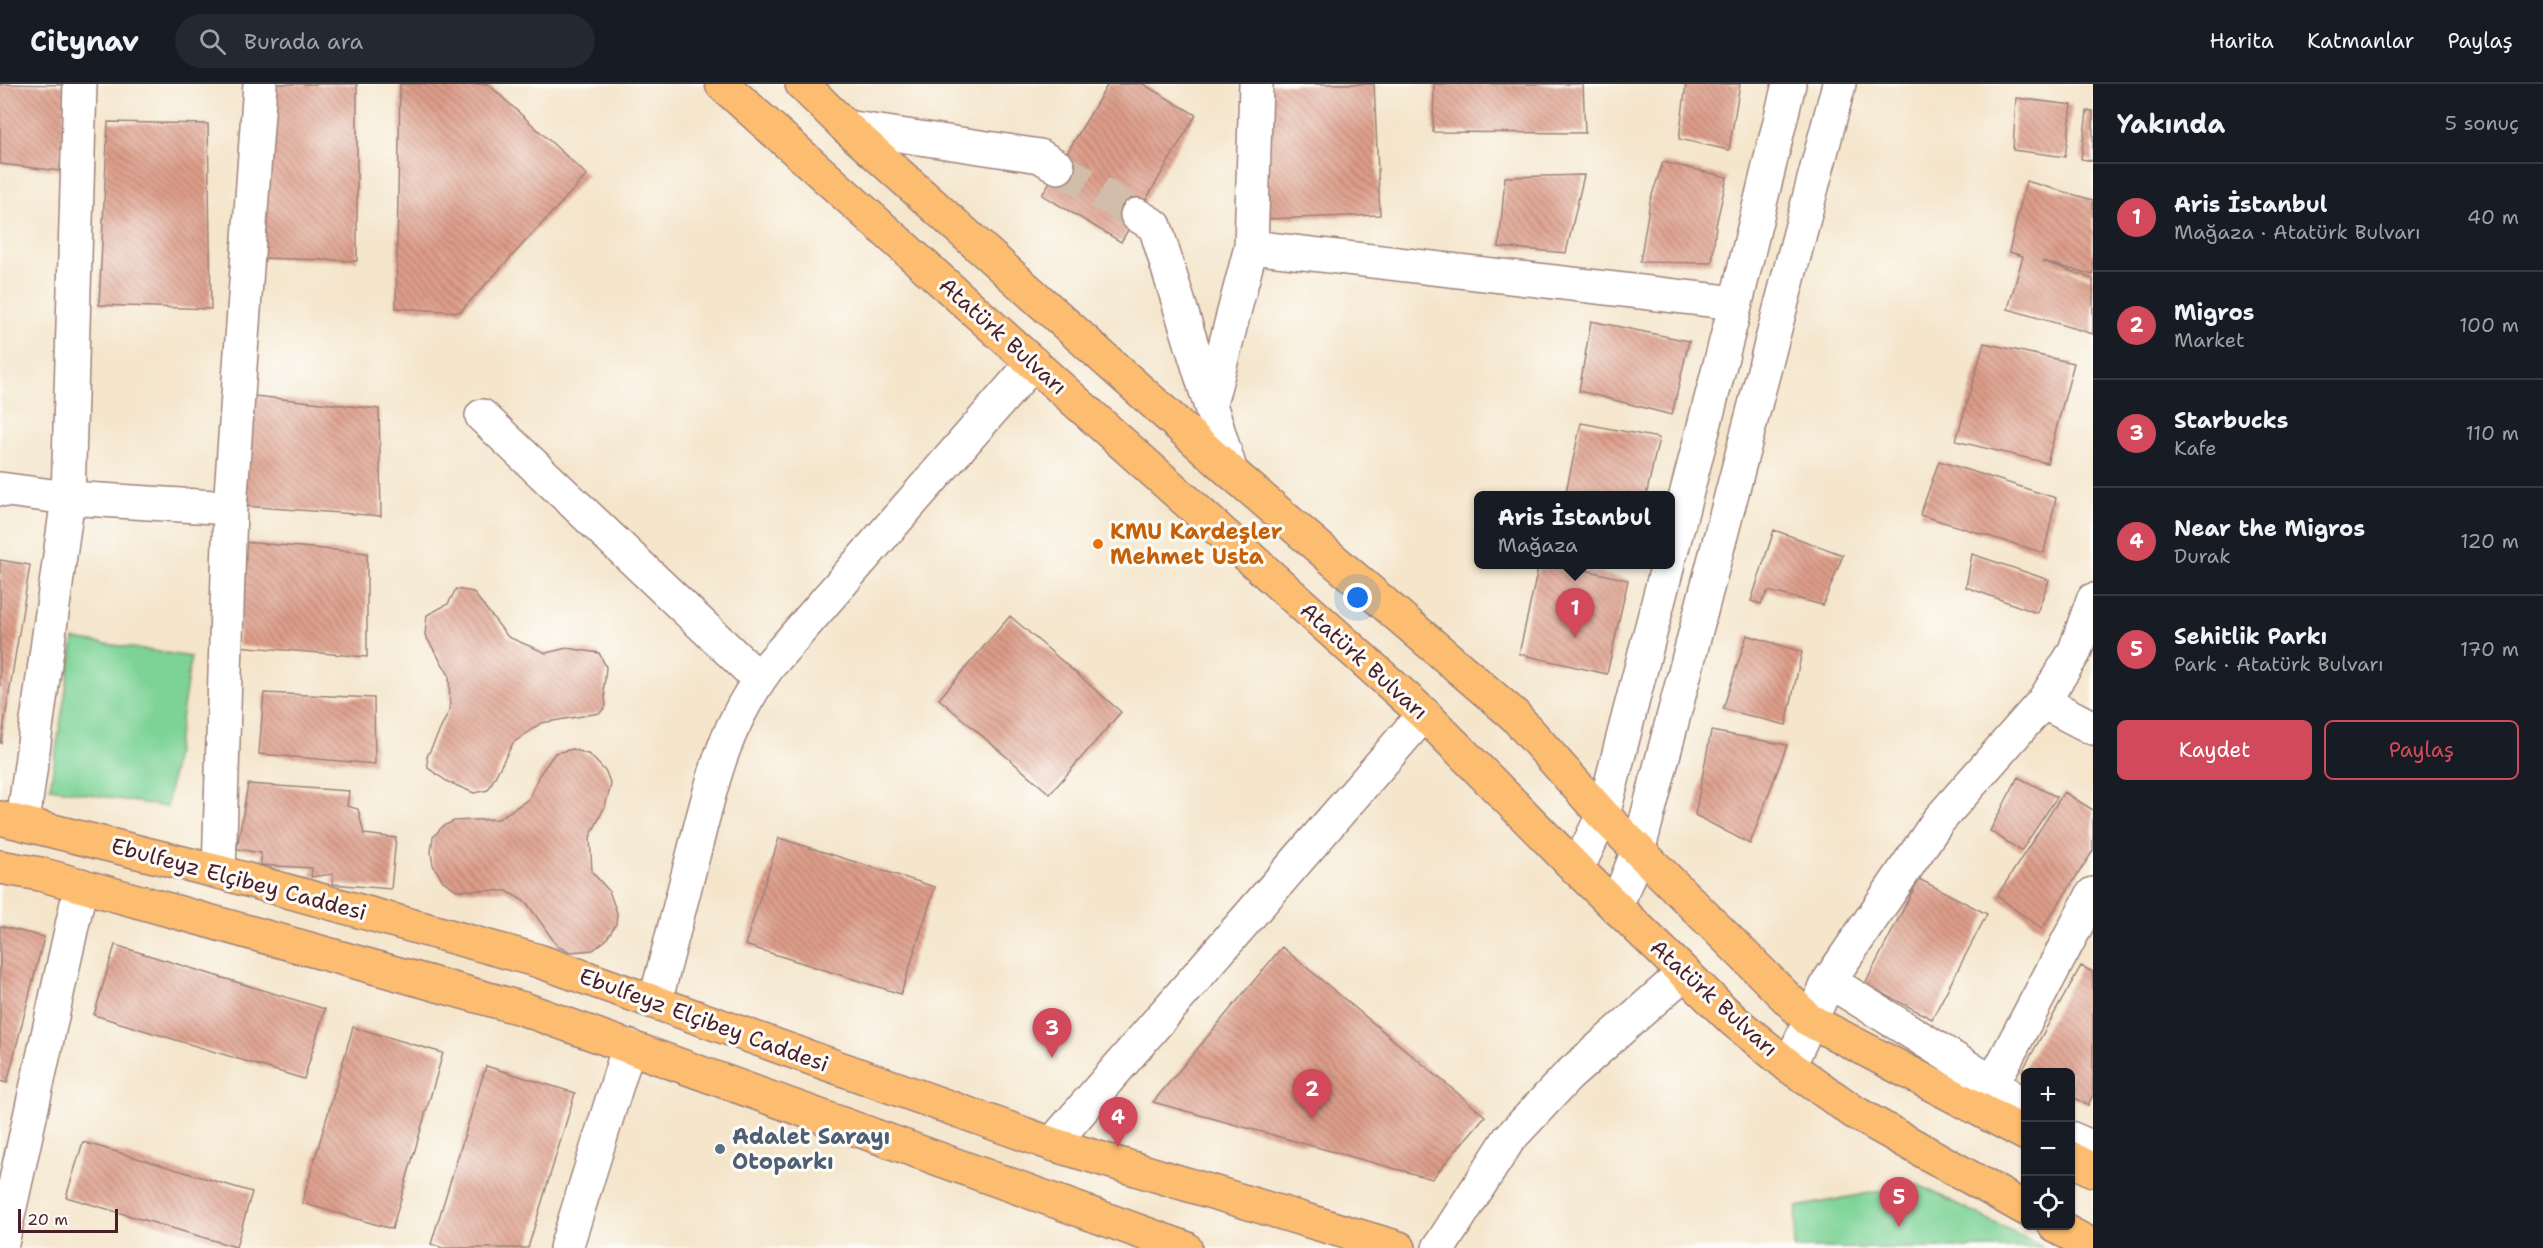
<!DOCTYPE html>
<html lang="tr">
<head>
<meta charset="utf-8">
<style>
	:root { --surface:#171b24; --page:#242831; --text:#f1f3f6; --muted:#9ea1a6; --line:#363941; --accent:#d1495b }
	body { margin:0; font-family:"Shantell Sans",sans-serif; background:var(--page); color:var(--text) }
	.controls { position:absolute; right:18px; bottom:18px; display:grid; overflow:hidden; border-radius:9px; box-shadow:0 2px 4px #0004 }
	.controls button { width:54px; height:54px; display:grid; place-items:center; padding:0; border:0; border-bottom:2px solid var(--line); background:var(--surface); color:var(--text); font:30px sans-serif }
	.scale { position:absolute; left:18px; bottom:15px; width:100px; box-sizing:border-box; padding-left:6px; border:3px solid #4a1f2b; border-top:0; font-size:16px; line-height:21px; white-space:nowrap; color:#4a1f2b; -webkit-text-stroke:4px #fdfcf7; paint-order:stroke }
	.you { position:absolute; left:1358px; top:514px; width:21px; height:21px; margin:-15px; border:4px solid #fff; border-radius:50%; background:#1a73e8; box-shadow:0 0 0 9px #1a73e833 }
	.badge { display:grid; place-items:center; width:39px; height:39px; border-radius:50%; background:var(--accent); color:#fff; font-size:20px; font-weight:700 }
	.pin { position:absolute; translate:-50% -50px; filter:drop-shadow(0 2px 3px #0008) }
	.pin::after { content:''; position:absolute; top:32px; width:21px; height:18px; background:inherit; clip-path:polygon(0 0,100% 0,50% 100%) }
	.popup { position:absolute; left:1474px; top:407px; width:201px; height:78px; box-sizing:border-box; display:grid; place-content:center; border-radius:9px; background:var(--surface); filter:drop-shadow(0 2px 4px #0005); font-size:20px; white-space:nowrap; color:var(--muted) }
	.popup b { font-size:22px; color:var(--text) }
	.popup::after { content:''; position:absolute; left:50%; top:100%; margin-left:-12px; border:12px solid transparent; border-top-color:var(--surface) }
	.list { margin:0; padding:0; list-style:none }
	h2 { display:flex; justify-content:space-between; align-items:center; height:78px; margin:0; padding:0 24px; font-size:26px }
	h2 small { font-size:20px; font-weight:400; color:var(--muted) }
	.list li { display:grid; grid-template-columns:39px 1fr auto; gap:18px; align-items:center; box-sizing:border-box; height:108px; padding:0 24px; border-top:2px solid var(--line) }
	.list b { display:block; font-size:22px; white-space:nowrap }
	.list p { margin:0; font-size:20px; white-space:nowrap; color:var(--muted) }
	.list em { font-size:20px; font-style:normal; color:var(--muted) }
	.actions { display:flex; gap:12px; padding:18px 24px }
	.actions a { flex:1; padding:14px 0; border:2px solid var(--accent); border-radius:9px; text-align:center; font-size:21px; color:var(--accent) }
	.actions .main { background:var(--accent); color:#fff }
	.icon { flex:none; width:33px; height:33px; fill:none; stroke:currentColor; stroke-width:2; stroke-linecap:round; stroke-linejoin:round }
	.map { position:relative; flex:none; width:2093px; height:1164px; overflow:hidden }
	header { display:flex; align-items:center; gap:36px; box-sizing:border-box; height:84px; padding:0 30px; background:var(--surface); border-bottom:2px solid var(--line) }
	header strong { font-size:28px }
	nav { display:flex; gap:33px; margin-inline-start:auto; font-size:21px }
	.search { width:420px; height:54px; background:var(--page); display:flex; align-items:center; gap:15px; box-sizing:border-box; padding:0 21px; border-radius:33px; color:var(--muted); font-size:22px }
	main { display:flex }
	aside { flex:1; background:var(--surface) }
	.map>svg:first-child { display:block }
</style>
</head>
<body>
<header>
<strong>Citynav</strong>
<div class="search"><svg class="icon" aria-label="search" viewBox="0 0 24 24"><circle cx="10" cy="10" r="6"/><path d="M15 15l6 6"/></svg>Burada ara</div>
<nav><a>Harita</a><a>Katmanlar</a><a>Paylaş</a></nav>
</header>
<main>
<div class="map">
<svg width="2093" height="1164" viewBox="0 0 2093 1164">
	<defs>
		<pattern id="building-back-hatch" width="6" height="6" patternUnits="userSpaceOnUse" patternTransform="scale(1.5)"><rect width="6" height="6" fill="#dd9d89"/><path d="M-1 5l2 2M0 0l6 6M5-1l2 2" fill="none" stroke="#b57f70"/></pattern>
	</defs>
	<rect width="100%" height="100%" fill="#fdfcf7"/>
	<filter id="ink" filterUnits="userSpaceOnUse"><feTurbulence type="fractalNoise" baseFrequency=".0167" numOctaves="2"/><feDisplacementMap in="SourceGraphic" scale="12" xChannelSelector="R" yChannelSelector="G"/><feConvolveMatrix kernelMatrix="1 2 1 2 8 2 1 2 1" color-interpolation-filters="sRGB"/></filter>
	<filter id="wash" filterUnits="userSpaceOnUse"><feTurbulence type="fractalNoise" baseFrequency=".008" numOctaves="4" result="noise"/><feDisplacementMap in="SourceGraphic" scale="24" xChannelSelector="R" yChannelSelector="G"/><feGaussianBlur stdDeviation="1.35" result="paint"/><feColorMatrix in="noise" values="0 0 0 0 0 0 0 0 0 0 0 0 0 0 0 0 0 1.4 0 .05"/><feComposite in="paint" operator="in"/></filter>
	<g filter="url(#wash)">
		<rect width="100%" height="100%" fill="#f4e5cb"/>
		<!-- green -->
		<path fill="#7dd396" stroke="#647960" stroke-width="1.5" d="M74,555L191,573L167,723L50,704Z
			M1917,1100L2045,1164H1794L1797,1123Z"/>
		<g id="blocks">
			<!-- building -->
			<path fill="url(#building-back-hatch)" d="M0,0L66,1L60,87L0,80Z
				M273,0H357V177L260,174Z
				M400,0H488L587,91L460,228L396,224Z
				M1108,0H1143L1196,31L1121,158L1042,111Z
				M1272,0H1374L1380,131L1266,135Z
				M1434,0H1583L1585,49L1433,48Z
				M1686,0H1740L1729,66L1679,55Z
				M2016,14L2072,21L2065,73L2013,66Z
				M2087,27H2093V77L2081,75Z
				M108,38L208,40L211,225L99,221Z
				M1663,78L1727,93L1716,141L1712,179L1640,178L1650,117Z
				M1584,91L1566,169L1499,163L1505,93Z
				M2026,97L2093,116V191L2042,177L2093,195V250L2008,225L2023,172L2009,168Z
				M1591,237L1689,257L1672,331L1579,307Z
				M1984,259L2074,279L2047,379L1956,357Z
				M254,312L379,325L381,432L243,422Z
				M1581,339L1659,354L1646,412H1565Z
				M1939,377L2056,414L2044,469L1920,431Z
				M1774,446L1843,471L1823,521L1768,507L1761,520L1751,517Z
				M243,458L367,469V573L238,562Z
				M1972,470L2049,496L2037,529L1966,503Z
				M0,476L30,481L1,659H0Z
				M1539,480H1559L1628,496L1607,590L1519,570Z
				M456,505L473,508L508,553L546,569L567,564L599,569L606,583L604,603L606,622L600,629L541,639L513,659L488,706L474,709L448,698L428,684L427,673L450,625L449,591L425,551L427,531L448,520Z
				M1010,532L1121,628L1050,710L939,615Z
				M1747,551L1802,568L1786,641L1723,625Z
				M264,609L374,614L375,680L259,670Z
				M1711,647L1787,661L1750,760L1695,731Z
				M573,665L590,671L606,688L611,701L605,722L590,753L592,788L609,807L617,829L616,840L606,856L593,866L571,868L558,863L527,819L507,807L457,806L443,797L433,781L431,768L433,753L443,742L454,737L498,735L529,715L539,691L555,669Z
				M2018,693L2057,713L2021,767L1990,747Z
				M248,700L349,707L347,722L358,725L364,750L396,754L391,805L332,800L333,790L311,793L312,784L261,781V769L237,765Z
				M2064,708L2093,726V767L2042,845L1997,812Z
				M779,754L935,803L901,910L745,861Z
				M1919,795L1987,830L1932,935L1865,900Z
				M0,842L44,853L7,999L0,997Z
				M115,861L325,925L304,995L94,931Z
				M1282,863L1485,1032L1432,1095L1153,1018Z
				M2081,882L2093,888V1011L2088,1021L2070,1012V988L2022,987Z
				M353,943L443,969L392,1145L302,1119Z
				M486,982L575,1009L528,1164H443L431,1160Z
				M83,1058L252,1108L236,1163L66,1113Z"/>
		</g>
	</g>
	<g filter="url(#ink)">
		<use href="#blocks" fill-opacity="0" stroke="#9f827b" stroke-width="1.5"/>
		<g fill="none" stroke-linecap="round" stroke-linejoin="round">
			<!-- minor-tunnel -->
			<path stroke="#d2bdab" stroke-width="33" stroke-dasharray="33 16" stroke-linecap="butt" d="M1058,83L1137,131"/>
			<!-- minor casing -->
			<g stroke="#9f827b" stroke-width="36">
				<path id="minor" d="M846,43L1040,72L1058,83
					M1137,131L1155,142L1231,388
					M1251,163L1736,219
					M1210,320L1251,163L1256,0
					M482,332L759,595
					M0,405L68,414L230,424
					M1671,469L1736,219L1789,0
					M2043,618L2093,644
					M23,738L68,414L80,0
					M1577,785L1603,731L1668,480
					M219,788L230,424L260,0
					M1616,823L1639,764L1839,0
					M1829,897L1993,999L2026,1025
					M655,918C668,870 680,821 693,772C712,699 722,646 768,583L1033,279
					M1789,982L1829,897L1938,737L2043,618L2074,569L2093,516
					M1993,999L2093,810
					M2070,1054L2093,1064
					M1052,1060L1424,630
					M1,1164L81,801
					M566,1164L629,962
					M1439,1164L1509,1055L1568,992L1684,889"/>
			</g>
			<!-- major casing -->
			<g stroke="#9f827b" stroke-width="36">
				<path id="major" d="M722,0L1424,630L1577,785L1733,936L1789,982L1854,1028L2026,1125
					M802,0L846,43L1231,388L1514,631L1603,731L1809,936L2026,1050
					M0,734L219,788L539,877L1052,1060L1399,1164
					M0,783L40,790L524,925L1185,1164
					M2070,1074L2093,1086
					M2055,1142L2093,1162"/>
			</g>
			<!-- minor -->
			<use href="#minor" stroke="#fff" stroke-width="33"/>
			<!-- major -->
			<use href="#major" stroke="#fcbd6f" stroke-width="33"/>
		</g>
	</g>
	<!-- markers -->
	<circle fill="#e8710a" stroke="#fdfcf7" stroke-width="2" cx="1098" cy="460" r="6"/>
	<circle fill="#5c6f8a" stroke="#fdfcf7" stroke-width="2" cx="720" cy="1065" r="6"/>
	<g text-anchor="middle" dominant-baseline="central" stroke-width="6" stroke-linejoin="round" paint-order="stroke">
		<!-- street labels -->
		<g font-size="22" fill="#4a1f2b" stroke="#fdfcf7">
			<text transform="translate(1003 252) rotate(42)">Atatürk Bulvarı</text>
			<text transform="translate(1364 577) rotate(42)">Atatürk Bulvarı</text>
			<text transform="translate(239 795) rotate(15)">Ebulfeyz Elçibey Caddesi</text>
			<text transform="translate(1714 914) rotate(42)">Atatürk Bulvarı</text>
			<text transform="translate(704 936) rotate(20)">Ebulfeyz Elçibey Caddesi</text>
		</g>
		<!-- food labels -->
		<g font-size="22" font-weight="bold" fill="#c56008" stroke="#fdfcf7" text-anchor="start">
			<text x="1110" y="447">KMU Kardeşler<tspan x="1110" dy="25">Mehmet Usta</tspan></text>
		</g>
		<!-- service labels -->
		<g font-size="22" font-weight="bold" fill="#4e5e75" stroke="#fdfcf7" text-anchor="start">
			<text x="732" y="1052">Adalet Sarayı<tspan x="732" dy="25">Otoparkı</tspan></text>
		</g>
	</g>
</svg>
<div class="controls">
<button>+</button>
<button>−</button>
<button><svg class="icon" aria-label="locate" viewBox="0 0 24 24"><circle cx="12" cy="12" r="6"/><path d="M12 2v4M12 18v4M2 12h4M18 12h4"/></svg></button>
</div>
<div class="scale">20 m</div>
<div class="you"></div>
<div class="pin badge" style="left:1575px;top:554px">1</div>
<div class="popup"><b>Aris İstanbul</b>Mağaza</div>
<div class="pin badge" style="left:1312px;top:1035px">2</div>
<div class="pin badge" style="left:1052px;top:974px">3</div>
<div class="pin badge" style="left:1118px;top:1063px">4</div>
<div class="pin badge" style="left:1899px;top:1143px">5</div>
</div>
<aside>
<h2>Yakında<small>5 sonuç</small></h2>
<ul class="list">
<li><span class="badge">1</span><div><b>Aris İstanbul</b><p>Mağaza · Atatürk Bulvarı</p></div><em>40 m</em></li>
<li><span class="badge">2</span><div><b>Migros</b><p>Market</p></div><em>100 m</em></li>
<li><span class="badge">3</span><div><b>Starbucks</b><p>Kafe</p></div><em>110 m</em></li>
<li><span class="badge">4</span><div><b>Near the Migros</b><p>Durak</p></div><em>120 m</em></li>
<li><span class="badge">5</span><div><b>Sehitlik Parkı</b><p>Park · Atatürk Bulvarı</p></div><em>170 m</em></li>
</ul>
<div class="actions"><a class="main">Kaydet</a><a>Paylaş</a></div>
</aside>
</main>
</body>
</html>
